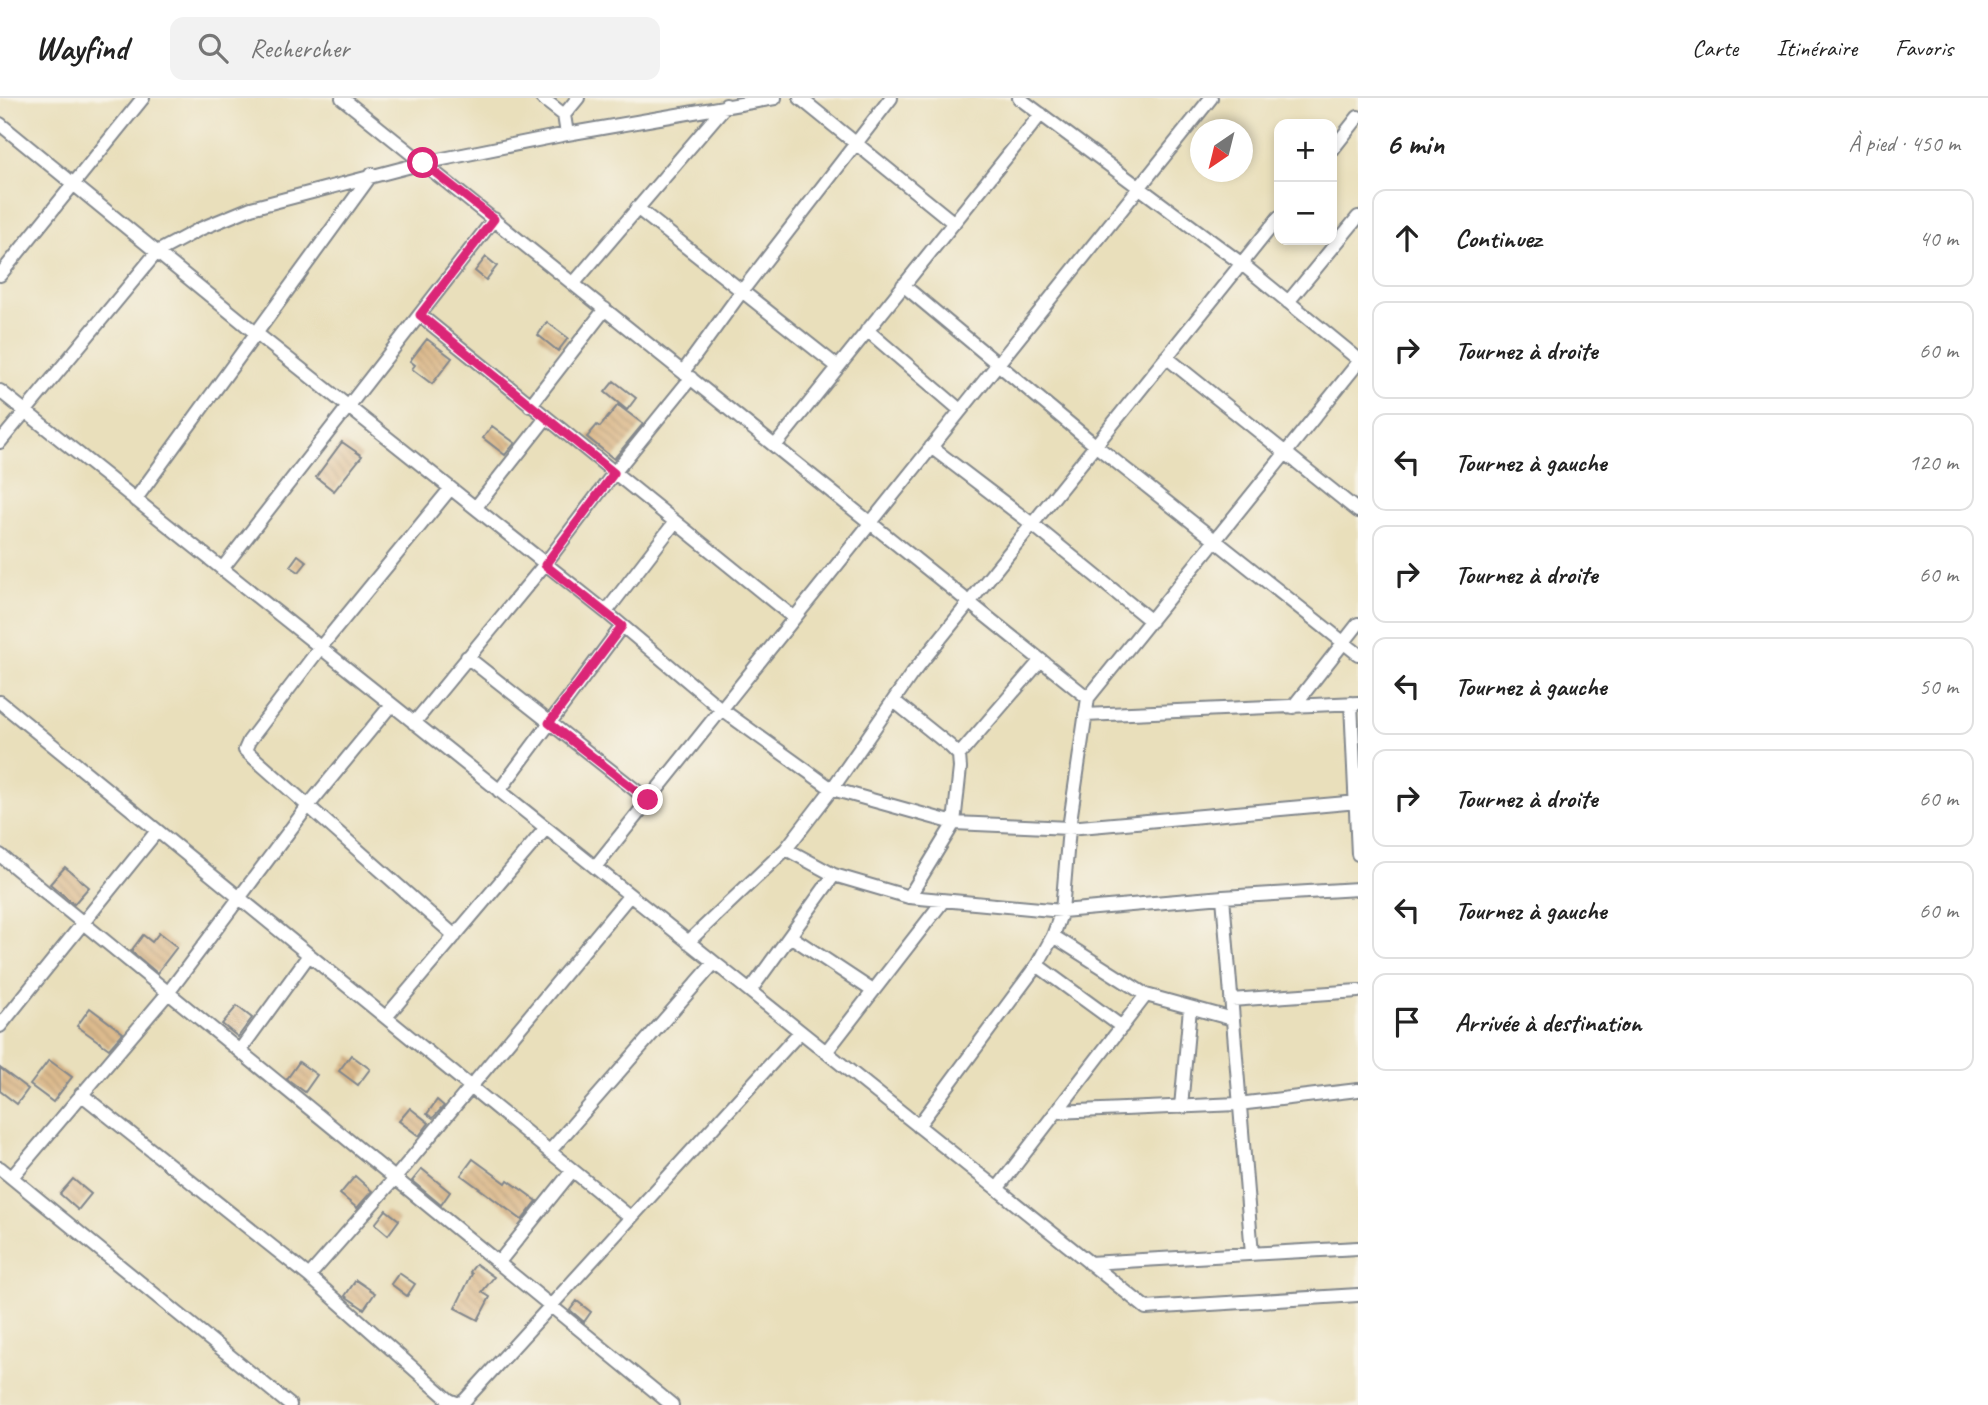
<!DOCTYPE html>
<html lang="fr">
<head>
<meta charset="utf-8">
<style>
	:root { --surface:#fff; --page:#f2f2f2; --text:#222; --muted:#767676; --line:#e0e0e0 }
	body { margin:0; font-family:Caveat,sans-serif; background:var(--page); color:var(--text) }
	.controls { position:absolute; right:21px; top:21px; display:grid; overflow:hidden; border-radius:14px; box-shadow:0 4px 10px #0003 }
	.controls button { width:63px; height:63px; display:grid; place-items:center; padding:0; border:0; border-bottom:2px solid var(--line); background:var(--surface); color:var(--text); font:35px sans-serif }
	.compass { position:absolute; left:1190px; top:21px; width:63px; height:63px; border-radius:50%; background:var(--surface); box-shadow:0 4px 10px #0003; rotate:215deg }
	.stop { position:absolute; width:21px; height:21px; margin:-16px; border:5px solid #db2777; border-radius:50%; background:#fff }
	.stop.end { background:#db2777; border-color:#fff; box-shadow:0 2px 7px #0008 }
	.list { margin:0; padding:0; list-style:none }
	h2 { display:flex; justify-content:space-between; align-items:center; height:91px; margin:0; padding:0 28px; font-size:30px }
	h2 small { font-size:23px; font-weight:400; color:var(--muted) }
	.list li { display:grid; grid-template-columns:46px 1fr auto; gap:21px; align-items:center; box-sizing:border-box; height:98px; margin:0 14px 14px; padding:0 14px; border:2px solid var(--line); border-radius:14px }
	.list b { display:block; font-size:26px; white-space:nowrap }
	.list em { font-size:23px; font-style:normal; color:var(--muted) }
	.icon { flex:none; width:38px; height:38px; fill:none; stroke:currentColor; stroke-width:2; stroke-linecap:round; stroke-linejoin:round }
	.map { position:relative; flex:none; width:1358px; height:1307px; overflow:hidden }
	header { display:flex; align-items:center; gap:42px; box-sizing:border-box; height:98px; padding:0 35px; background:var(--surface); border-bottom:2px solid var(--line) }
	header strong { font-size:33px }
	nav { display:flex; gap:38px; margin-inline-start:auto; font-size:24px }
	.search { width:490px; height:63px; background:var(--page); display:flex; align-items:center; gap:18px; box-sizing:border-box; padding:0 24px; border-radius:14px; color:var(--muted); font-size:26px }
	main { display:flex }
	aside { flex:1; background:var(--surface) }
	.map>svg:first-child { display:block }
</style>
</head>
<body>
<header>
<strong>Wayfind</strong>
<div class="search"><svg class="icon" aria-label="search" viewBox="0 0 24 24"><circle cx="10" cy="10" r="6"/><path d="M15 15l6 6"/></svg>Rechercher</div>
<nav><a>Carte</a><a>Itinéraire</a><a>Favoris</a></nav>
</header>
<main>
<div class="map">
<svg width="1358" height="1307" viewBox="0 0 1358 1307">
	<defs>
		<pattern id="building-back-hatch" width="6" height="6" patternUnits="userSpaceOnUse" patternTransform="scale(1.75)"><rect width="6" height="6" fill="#dcba8d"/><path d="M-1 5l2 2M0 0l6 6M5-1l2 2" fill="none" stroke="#bca07c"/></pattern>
	</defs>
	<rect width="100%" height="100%" fill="#f7f3e8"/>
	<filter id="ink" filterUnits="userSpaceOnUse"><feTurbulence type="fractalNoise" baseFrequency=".0143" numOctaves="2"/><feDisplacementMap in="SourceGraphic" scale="14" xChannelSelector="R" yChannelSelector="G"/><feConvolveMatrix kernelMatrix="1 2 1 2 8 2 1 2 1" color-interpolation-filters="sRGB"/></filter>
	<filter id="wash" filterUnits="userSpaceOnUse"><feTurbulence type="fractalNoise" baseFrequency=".00686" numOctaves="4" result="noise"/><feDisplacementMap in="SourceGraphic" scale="28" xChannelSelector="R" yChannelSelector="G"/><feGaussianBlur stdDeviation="1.57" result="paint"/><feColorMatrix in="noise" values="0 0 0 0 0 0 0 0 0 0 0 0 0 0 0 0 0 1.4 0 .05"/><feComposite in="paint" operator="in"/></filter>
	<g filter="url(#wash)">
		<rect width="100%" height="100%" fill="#e9dfbb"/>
		<g id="blocks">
			<!-- building -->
			<path fill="url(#building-back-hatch)" d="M486,159L497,168L486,182L475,173Z
				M547,224L568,240L558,253L538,237Z
				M427,241L452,260L432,286L412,271L415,267L410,263Z
				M614,283L636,300L627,312L605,294Z
				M618,307L643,326L614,361L587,339L597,327L600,329Z
				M492,328L515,345L505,357L483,340Z
				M342,344L362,358L334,393L316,379Z
				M298,457L307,464L299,474L290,468Z
				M65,769L89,789L74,806L50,786Z
				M159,835L177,849L157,875L131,853L143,837L152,844Z
				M237,908L252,920L238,939L222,926Z
				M90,910L123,935L109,951L77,928Z
				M351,957L370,971L358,987L339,973Z
				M49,962L72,979L53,1004L30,987Z
				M299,964L317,977L305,994L287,981Z
				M0,970L28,991L17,1006L0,993Z
				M437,1002L444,1008L433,1020L427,1016Z
				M410,1010L429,1025L419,1038L399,1023Z
				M473,1061L506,1085L508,1082L537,1103L522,1122L461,1077Z
				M422,1071L450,1094L441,1107L412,1083Z
				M355,1078L372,1093L357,1110L340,1096Z
				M73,1081L91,1096L78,1112L60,1096Z
				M386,1112L399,1122L388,1137L375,1126Z
				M476,1166L494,1179L482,1194L490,1199L478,1222L455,1210L472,1176L470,1174Z
				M399,1175L415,1186L407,1198L391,1186Z
				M356,1182L375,1195L364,1211L345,1198Z
				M577,1203L591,1214L584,1224L570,1212Z"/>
		</g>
	</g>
	<g filter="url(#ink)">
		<use href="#blocks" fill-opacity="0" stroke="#82878c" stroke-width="2"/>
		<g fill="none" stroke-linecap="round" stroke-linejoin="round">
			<!-- minor casing -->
			<g stroke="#82878c" stroke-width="16">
				<path id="minor" d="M342,0L1088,600
					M542,0L564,17L567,36
					M800,0L954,125
					M1019,0L1242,166L1358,261
					M564,17L578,0
					M0,26L257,236L606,514L721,611L832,691L954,725L1069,730L1358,704
					M1332,52L1358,19
					M637,110L838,269
					M0,177L143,0
					M574,185L726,7
					M903,187L1095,347L1358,556
					M1288,204L1358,119
					M420,217L794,520
					M867,232L960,312
					M1166,259L1358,413
					M683,274L742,193L891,0
					M0,293L1146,1210L1358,1197
					M530,308L605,211
					M0,344L157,154L200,131L251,110L423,65L567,36L775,0
					M775,348L1041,16
					M931,349L1032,426L1151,523
					M450,391L320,550L249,643L245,652L455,838
					M135,402L372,76
					M476,409L546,320
					M222,471L494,121
					M606,514L675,424
					M467,559L648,702
					M894,603L950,648L959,657L960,670L954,725L909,799
					M0,604L631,1120
					M1351,605L1358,756
					M1293,609L1358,526
					M1085,617L1358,605
					M414,625L545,466L614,375L691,280
					M959,657L1041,562
					M499,693L622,528
					M786,751L832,691L911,577L1279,119
					M0,757L672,1307
					M595,769L1211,0
					M1223,799L1252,1156
					M790,838L873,893
					M1053,838L1146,897L1233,921
					M688,844L786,751L834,777L909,799L1062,813L1223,799L1358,791
					M1037,867L1122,929
					M750,893L834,777
					M1231,902L1358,893
					M386,919L546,730
					M0,928L157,733
					M240,952L309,857
					M826,954L943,803
					M81,996L309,1178L449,1302L459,1306L465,1302L800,934
					M1181,1009L1190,910
					M1056,1014L1238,1006L1358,992
					M918,1028L1037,867L1053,838L1062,813L1069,730L1088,600L1358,265
					M549,1054L714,865
					M0,1070L290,1307
					M12,1079L168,895L308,708L391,607
					M997,1091L1146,897
					M499,1164L572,1073
					M1089,1165L1358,1150
					M309,1178L396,1079L630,797"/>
			</g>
			<!-- minor -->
			<use href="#minor" stroke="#fff" stroke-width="12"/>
		</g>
	</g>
	<g fill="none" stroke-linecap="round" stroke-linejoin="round" filter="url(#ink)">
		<!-- route -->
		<path stroke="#db2777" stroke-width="9" d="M423,65L494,121L420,217L614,375L545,467L622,528L549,625L648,702"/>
	</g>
</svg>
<div class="controls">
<button>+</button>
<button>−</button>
</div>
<svg class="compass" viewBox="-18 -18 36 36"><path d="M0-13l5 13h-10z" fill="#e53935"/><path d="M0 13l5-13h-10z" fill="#767676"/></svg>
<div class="stop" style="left:423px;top:65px"></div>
<div class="stop end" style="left:648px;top:702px"></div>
</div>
<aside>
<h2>6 min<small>À pied · 450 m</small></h2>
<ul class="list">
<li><svg class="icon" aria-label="ahead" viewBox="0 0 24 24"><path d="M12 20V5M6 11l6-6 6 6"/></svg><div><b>Continuez</b></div><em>40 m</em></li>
<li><svg class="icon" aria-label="right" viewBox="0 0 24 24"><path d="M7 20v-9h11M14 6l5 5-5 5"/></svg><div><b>Tournez à droite</b></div><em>60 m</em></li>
<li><svg class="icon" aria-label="left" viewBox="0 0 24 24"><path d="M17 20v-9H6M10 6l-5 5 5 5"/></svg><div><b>Tournez à gauche</b></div><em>120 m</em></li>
<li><svg class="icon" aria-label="right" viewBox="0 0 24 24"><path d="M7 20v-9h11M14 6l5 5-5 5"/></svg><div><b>Tournez à droite</b></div><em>60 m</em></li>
<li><svg class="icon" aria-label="left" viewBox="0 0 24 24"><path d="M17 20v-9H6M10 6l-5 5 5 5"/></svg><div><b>Tournez à gauche</b></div><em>50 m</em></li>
<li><svg class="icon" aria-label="right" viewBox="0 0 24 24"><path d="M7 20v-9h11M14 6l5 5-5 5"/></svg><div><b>Tournez à droite</b></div><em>60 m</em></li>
<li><svg class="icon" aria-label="left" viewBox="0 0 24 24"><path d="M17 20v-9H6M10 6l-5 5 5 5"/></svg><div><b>Tournez à gauche</b></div><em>60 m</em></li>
<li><svg class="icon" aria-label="arrive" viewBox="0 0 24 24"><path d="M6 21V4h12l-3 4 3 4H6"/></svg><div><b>Arrivée à destination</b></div></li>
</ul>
</aside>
</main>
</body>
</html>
